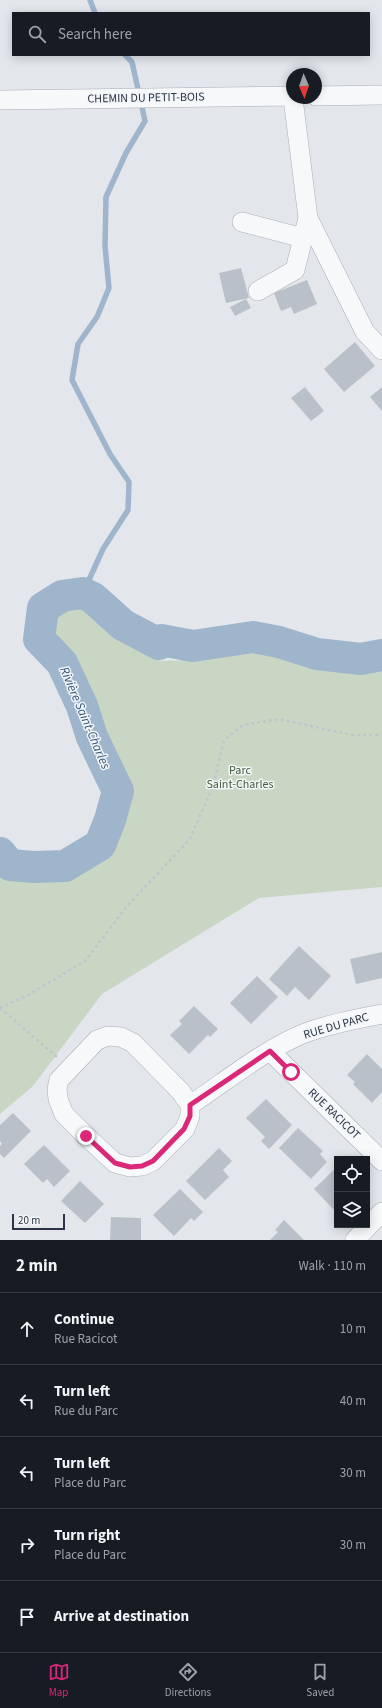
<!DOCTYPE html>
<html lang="en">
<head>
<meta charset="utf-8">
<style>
	:root { --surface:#171b24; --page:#242831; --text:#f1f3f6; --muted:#9ea1a6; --line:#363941; --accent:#db2777 }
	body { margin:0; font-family:"Source Sans 3",sans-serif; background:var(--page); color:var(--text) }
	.controls { position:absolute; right:12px; bottom:12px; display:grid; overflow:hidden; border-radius:0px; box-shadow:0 2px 10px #0003 }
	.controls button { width:36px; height:36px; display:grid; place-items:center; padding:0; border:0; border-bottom:1px solid var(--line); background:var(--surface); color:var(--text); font:20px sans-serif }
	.compass { position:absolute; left:286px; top:68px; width:36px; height:36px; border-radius:50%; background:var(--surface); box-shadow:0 2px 10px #0003; rotate:178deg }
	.scale { position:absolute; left:12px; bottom:10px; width:53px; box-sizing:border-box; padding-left:4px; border:2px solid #2b3444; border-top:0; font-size:11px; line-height:14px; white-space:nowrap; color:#2b3444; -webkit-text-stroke:3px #f3f6f9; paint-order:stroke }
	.stop { position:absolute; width:12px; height:12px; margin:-9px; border:3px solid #db2777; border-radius:50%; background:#fff }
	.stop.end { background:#db2777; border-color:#fff; box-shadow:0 1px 4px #0008 }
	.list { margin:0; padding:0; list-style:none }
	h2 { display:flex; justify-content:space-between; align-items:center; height:52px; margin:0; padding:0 16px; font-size:17px }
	h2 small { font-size:13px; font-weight:400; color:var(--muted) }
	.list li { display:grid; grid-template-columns:26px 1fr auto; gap:12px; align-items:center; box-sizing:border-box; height:72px; padding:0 16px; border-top:1px solid var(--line) }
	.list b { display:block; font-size:15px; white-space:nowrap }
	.list p { margin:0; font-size:13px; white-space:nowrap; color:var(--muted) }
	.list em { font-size:13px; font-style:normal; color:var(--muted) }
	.icon { flex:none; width:22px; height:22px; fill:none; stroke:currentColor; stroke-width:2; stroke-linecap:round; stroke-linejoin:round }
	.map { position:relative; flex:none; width:382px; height:1240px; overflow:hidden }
	.search { position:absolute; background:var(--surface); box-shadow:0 2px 10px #0003; left:12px; right:12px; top:12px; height:44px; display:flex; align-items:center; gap:10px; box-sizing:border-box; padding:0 14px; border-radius:0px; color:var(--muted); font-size:15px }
	.sheet { height:412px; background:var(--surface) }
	nav { display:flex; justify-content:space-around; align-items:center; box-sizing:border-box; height:56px; border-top:1px solid var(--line); background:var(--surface); font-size:11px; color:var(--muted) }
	nav a { display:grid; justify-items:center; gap:2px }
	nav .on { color:var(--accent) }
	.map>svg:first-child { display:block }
</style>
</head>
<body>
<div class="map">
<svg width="382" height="1240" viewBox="0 0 382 1240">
	<rect width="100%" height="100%" fill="#e3e7ec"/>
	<!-- green -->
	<path fill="#c9d6c4" d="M77,602L87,605L104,626L129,645L161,661L185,660L248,652L352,669L382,666V887L259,898L102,994L33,1086L0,1114V853L10,865L34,867L65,866L100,845L110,820L118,791L92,737L82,706L62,663L39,639L50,612L63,605Z"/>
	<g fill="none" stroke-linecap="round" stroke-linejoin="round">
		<!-- stream -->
		<path stroke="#9eb5cc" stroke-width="5.5" d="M90,0L95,13
			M83,593L103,549L128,510L129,482L110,454L72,380L78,344L97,317L109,288L105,246L106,197L126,153L145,121L132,62L125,55"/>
		<!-- river -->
		<path stroke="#9eb5cc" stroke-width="32" d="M0,853L10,865L34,867L65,866L100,845L110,820L118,791L92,737L82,706L62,663L39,639L43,608L62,596L83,593L93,598L123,625L159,644L161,640L193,646L253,637L279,642L317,654L361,659L382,655"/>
	</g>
	<!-- building -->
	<path fill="#bac0c9" d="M241,268L249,298L226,303L219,273Z
		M307,280L317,304L294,314L291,307L281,311L274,293Z
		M246,299L251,308L235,316L230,307Z
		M355,342L375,366L344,392L324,369Z
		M305,387L324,411L311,421L291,398Z
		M382,387V411L370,397Z
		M299,946L331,976L309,1000L295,987L287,996L269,979Z
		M382,952V978L356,984L350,959Z
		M257,976L278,997L251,1024L230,1003Z
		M194,1006L218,1029L210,1037L208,1035L189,1054L170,1035L182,1024L179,1021Z
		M367,1054L382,1069V1092L372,1103L353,1084L355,1082L347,1075Z
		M266,1099L292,1125L269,1149L261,1141L265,1137L246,1118Z
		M13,1113L31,1131L4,1158L0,1154V1146L2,1144L0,1141V1125Z
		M298,1128L323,1151L320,1154L327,1162L311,1179L279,1148Z
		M44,1145L70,1171L54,1187L47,1179L43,1183L24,1164Z
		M219,1148L232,1161L223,1170L229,1177L205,1200L186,1181Z
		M337,1167V1211L336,1212L314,1189Z
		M80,1181L104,1204L85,1223L61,1201Z
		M180,1189L203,1212L194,1221L191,1218L174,1236L153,1215Z
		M111,1217L141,1218V1240H110Z
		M284,1220L304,1240H270L278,1232L275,1230Z"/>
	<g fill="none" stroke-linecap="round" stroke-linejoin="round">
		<!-- minor casing -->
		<g stroke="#a8aeb6" stroke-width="20">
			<path id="minor" d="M316,96L382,95
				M293,98L308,218L365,332L382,350
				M0,100L292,96
				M242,222L303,238
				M258,291L295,270L308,218
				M108,1036L121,1037L133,1043L181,1092L190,1105V1116L185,1129L153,1161L142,1166L130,1167L115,1163L86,1136L64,1114L58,1099L57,1089L59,1080L97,1040Z
				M270,1051L382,1161
				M190,1105C225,1082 265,1049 305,1033C329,1024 356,1019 382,1014
				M355,1240L382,1212"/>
		</g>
		<!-- path -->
		<path stroke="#c1c5cb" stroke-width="2.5" stroke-dasharray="3 3" stroke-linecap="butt" d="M0,1008L28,995L85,961L128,905L190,839L213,786L224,740L243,725L279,719L352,735H382
			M0,1008L57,1057"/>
		<!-- minor -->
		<use href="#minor" stroke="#f6f8fa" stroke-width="19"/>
	</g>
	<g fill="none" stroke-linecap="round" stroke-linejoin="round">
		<!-- route -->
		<path stroke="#db2777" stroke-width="5" d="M86,1136L115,1163L130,1167L142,1166L153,1161L184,1129L190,1116V1105L270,1051L291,1072"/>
	</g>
	<g text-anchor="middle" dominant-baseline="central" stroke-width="3" stroke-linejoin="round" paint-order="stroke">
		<!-- street labels -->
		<g font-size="12" fill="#2b3444" stroke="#f3f6f9">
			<text transform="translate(146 98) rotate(-1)">CHEMIN DU PETIT-BOIS</text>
			<text transform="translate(336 1026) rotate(-16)">RUE DU PARC</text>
			<text transform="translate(334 1114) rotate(44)">RUE RACICOT</text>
		</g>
		<!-- park labels -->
		<g font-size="12" fill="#406038" stroke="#f3f6f9">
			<text x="240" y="770">Parc<tspan x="240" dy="14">Saint-Charles</tspan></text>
		</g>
		<!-- water labels -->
		<g font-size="13" font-style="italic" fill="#345379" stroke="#f3f6f9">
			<text transform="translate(85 718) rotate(67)">Rivière Saint-Charles</text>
		</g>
	</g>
</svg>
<div class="controls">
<button><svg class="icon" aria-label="locate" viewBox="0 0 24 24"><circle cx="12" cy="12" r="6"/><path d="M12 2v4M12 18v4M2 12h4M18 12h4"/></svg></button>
<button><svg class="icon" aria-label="layers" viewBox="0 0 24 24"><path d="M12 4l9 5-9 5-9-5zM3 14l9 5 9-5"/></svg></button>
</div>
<svg class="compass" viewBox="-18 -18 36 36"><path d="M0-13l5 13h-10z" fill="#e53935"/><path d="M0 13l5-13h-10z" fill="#9ea1a6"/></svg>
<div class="scale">20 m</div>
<div class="stop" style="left:291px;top:1072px"></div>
<div class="stop end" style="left:86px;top:1136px"></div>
<div class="search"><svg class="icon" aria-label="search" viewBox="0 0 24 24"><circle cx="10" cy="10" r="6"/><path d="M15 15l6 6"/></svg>Search here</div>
</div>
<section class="sheet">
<h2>2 min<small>Walk · 110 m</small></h2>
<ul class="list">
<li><svg class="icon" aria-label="ahead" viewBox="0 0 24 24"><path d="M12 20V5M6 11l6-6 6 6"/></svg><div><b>Continue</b><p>Rue Racicot</p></div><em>10 m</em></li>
<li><svg class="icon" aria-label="left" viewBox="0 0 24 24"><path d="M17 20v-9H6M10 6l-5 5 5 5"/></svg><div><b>Turn left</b><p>Rue du Parc</p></div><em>40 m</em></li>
<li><svg class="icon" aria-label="left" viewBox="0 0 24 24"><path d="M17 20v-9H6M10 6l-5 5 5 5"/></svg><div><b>Turn left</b><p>Place du Parc</p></div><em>30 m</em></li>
<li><svg class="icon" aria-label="right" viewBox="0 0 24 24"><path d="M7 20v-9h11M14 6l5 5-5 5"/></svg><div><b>Turn right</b><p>Place du Parc</p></div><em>30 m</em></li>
<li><svg class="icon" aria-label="arrive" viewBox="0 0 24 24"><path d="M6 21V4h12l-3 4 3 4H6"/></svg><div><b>Arrive at destination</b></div></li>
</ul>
</section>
<nav>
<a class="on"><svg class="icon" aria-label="map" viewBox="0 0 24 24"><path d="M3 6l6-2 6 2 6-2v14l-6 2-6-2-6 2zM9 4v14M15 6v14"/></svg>Map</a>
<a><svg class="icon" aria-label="directions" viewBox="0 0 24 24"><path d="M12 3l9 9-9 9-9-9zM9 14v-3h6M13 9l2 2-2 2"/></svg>Directions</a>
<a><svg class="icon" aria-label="saved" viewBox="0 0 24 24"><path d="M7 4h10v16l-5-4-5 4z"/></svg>Saved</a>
</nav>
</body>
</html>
